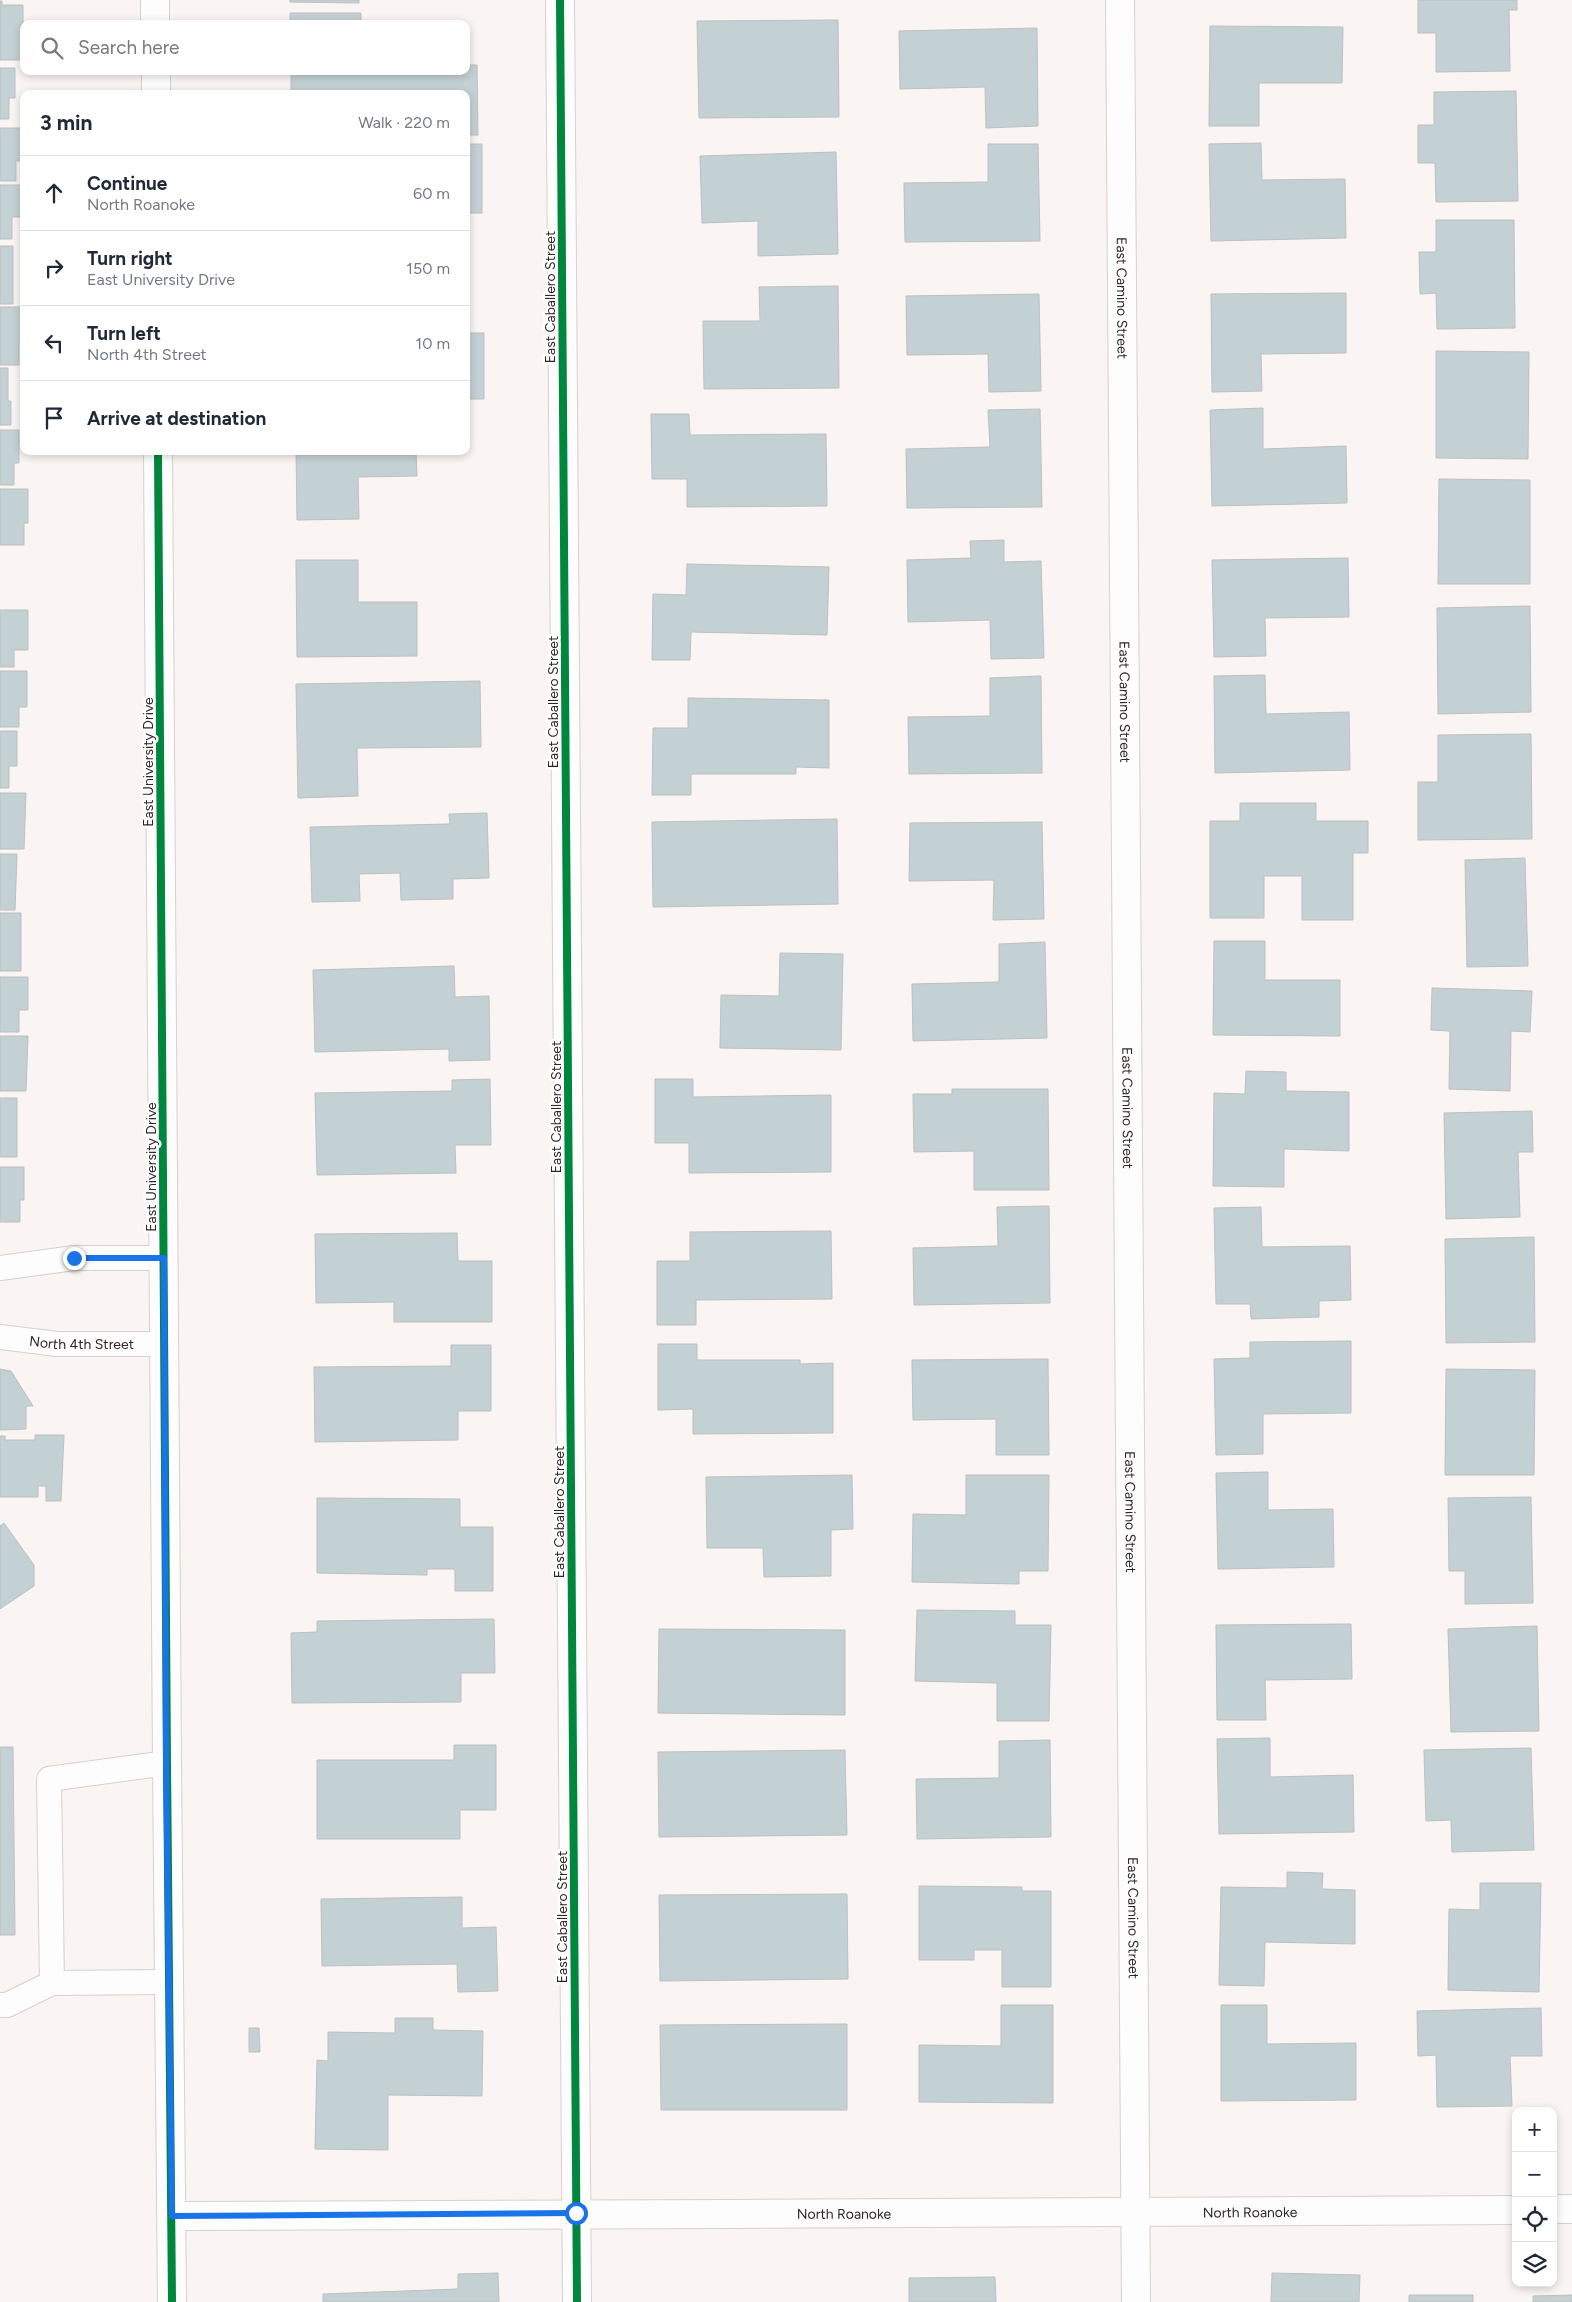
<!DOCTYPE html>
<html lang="en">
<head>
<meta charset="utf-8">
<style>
	:root { --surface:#fff; --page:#f6f6f7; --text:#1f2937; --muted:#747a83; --line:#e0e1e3 }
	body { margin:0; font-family:Figtree,sans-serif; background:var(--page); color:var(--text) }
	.controls { position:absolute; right:15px; bottom:15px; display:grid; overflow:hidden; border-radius:10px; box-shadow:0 2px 8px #0003 }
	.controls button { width:45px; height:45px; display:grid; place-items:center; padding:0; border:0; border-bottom:1px solid var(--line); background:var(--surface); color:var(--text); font:25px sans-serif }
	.stop { position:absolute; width:15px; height:15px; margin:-11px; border:4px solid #1a73e8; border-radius:50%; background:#fff }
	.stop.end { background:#1a73e8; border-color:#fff; box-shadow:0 1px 5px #0008 }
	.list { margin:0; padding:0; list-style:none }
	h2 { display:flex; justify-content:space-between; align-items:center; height:65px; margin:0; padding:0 20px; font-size:21px }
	h2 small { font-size:16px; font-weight:400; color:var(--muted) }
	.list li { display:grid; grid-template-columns:32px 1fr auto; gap:15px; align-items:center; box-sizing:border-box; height:75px; padding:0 20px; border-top:1px solid var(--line) }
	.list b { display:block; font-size:19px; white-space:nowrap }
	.list p { margin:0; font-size:16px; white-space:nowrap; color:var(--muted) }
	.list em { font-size:16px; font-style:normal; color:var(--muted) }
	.icon { flex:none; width:28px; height:28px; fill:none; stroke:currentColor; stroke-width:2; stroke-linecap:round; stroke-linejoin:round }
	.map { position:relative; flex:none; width:1572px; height:2302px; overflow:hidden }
	.search { position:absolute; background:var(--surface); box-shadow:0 2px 8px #0003; left:20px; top:20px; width:450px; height:55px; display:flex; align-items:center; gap:12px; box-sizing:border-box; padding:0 18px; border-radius:10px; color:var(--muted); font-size:19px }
	.panel { position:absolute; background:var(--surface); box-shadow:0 2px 8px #0003; left:20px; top:90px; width:450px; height:365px; border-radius:10px }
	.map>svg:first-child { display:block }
</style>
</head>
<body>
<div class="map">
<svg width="1572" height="2302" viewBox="0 0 1572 2302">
	<rect width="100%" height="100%" fill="#faf4f2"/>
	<!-- building -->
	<path fill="#c4d1d4" stroke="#bcc0c0" d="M290,0H359V3L290,2Z
		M1418,0H1517V10H1509L1510,71L1436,72V33H1418Z
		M0,1H2V5H23V60H0Z
		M290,13H361V24H290Z
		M838,20L839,117L699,118L697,21Z
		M1210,26L1343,27L1342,83H1259V126H1209Z
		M1037,28L1038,126L986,128L985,87L900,89L899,31Z
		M466,65H477L478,135H466V94H291V71H466Z
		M0,68H15V98H9V119H0Z
		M1516,91L1518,201L1436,202L1435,163H1418V125H1434V92Z
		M0,128H24V161H16V181H0Z
		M1261,143L1262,180L1345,179L1346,238L1211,241L1209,144Z
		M466,144H482V213H466Z
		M988,144H1038L1040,241L905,242L904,183L988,182Z
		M836,152L838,254L758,256V221L702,223L700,156Z
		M0,185H24V217H12V239H0Z
		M1436,220H1514L1515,328L1437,329L1436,293L1420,294L1419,252H1436Z
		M0,246H13V304H0Z
		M838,286L839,388L704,389L703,321H760L759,287Z
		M1346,293V353L1261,354L1262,391L1212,392L1211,294Z
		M1039,294L1041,391L989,392L988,354L907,355L906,296Z
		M0,307H24V343H19V365H0Z
		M466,333H484V399H466Z
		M1436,351L1529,352L1528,459L1436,458Z
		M0,368H8V401H11V425H0Z
		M1263,408V449L1346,446L1347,503L1212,506L1210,410Z
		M1040,409L1042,507L907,508L906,449L990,447L988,410Z
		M651,414H689L690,435L826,434L827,506L687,507V479H652Z
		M0,430H19V463H14V485H0Z
		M296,451H416L417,476L358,477L359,519L297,520Z
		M1439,479L1530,480V584H1438Z
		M0,489H28V523H24V545H0Z
		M1004,540V562L1041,561L1044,658L991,659L990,620L908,622L907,560L971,558L970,541Z
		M1348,558L1349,617L1265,618L1266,656L1214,657L1212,560Z
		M296,560H358V602H417V656L297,657Z
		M687,564L829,567L827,635L691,632L690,660H652L653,594L686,595Z
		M1530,606L1531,712L1438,714L1437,608Z
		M0,610H28V650H14V667H0Z
		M0,671H27V707H19V727H0Z
		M1265,675L1266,714L1349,712L1350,770L1215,773L1214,676Z
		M1041,676L1042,773L909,774L908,717L990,716V678Z
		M480,681L481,747L357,748L358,796L298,798L296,684Z
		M688,698L829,700V768L796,767V774H691V795H652L653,728H688Z
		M0,731H17V766H9V788H0Z
		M1531,734L1532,839L1418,840V782H1438V735Z
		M0,793H26L24,849H0Z
		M1240,803H1316V821H1368V853H1353V920H1302V876H1264V918H1210V821H1240Z
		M487,813L489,878L453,879V899L401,900L400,873L359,874L360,901L312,902L310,827L450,824L449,814Z
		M837,819L838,904L653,907L652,822Z
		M1042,822L1044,919L993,920L994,880L909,881L910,823Z
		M0,854H17L15,910H0Z
		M1525,858L1528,966L1467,967L1465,860Z
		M0,913H21V971H0Z
		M1214,941H1265V980H1340V1036L1213,1035Z
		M1045,942L1047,1038L913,1041L912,984L999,982V944Z
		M780,953L843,954L841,1050L720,1048L721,995L779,996Z
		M454,966L455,997L489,996L490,1060L449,1061V1049L315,1052L313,970Z
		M0,977H28V1010H19V1032H0Z
		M1432,988L1532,991L1530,1032L1511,1031L1510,1091L1449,1089L1450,1031L1431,1030Z
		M0,1036H28L26,1091H0Z
		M1246,1071L1286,1072V1091L1349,1092V1151L1284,1149V1187L1213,1186L1214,1093L1245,1094Z
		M490,1079L491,1145H455L456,1173L317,1175L315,1093L452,1091V1080Z
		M655,1079H693V1097L831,1095V1172L689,1173V1143H655Z
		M952,1089H1048L1049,1190H974V1151L914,1152L913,1094H952Z
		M0,1098H17V1157H0Z
		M1532,1111L1533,1152H1518L1520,1217L1446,1219L1444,1113Z
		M0,1167H24V1200H20V1222H0Z
		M1049,1206L1050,1303L914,1305L913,1248L998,1246L997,1207Z
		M1261,1207L1262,1247L1350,1246L1351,1300L1319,1301V1317L1251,1319L1250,1304H1216L1214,1208Z
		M831,1231L832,1299L696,1300V1325H657V1261H690V1232Z
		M457,1233L458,1261H492V1322H394V1302L316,1303L315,1234Z
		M1534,1237L1535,1342L1446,1343L1445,1239Z
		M1351,1341V1413L1263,1414V1454L1216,1455L1214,1359L1250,1358V1342Z
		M658,1344H697V1360H800V1364L833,1363V1433L693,1434V1409L658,1410Z
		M451,1345H491V1411H458V1440L315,1442L314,1367L451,1366Z
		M1048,1359L1049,1455H996V1419L913,1420L912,1360Z
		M0,1369L11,1371L33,1406H26V1429L0,1430Z
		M1446,1369L1535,1370L1534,1475H1445Z
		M35,1435H64L61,1501H46V1486H38V1497H0V1436H5V1440H35Z
		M1268,1472V1510L1333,1509L1334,1567L1218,1569L1216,1473Z
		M852,1475L853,1529L831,1530V1576L764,1577L763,1548H707L706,1477Z
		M966,1475H1049L1048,1571H1019V1584L912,1582L913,1514L966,1515Z
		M1531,1497L1533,1603L1465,1604V1571H1449L1448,1498Z
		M317,1498L460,1499V1527H493V1591H455V1569H427V1575L317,1573Z
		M4,1523L34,1565V1586L0,1609V1526Z
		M917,1610L1015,1611V1625H1051L1049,1721H997V1683L915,1681Z
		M494,1619L495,1673H461V1702L292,1703L291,1633L317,1632V1621Z
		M1351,1624L1352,1679L1265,1680L1266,1720H1217L1216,1625Z
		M1537,1626L1539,1731L1451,1732L1448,1629Z
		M659,1629L845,1630V1715L658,1713Z
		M1270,1738V1777L1353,1775L1354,1832L1219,1834L1217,1739Z
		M1050,1740L1051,1837L917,1839L916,1779L999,1778V1741Z
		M454,1745H496V1810H460V1839H317V1760H454Z
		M0,1747H13L15,1935H0Z
		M1531,1748L1534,1850L1452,1852L1451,1820L1426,1821L1424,1750Z
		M845,1750L847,1835L659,1837L658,1752Z
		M1287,1872L1323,1873L1322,1889L1355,1890V1944L1265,1942L1264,1986L1219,1985L1221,1887L1287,1888Z
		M1480,1883H1541L1539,1992L1448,1990L1449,1909L1480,1910Z
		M919,1886L1022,1887V1891H1051V1987H1002V1950H974V1960H919Z
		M847,1894L848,1979L660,1981L659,1895Z
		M462,1897V1928L496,1927L498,1991L458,1992L457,1964L322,1966L321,1899Z
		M1001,2005H1053V2103L919,2102V2045L1001,2046Z
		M1221,2005H1267V2044L1356,2043V2100L1221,2101Z
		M1541,2008L1542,2056H1510L1512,2106L1437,2107L1436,2055L1418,2056L1417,2011Z
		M395,2018H433V2030L483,2031L482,2096L388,2095V2150L315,2149L317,2060L328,2061V2032L395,2033Z
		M847,2024V2110H661L660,2025Z
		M249,2028H259L260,2052H249Z
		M498,2273L499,2302H323V2294L458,2289V2274Z
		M1272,2273L1360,2275L1359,2302H1271Z
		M995,2277L996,2302H909V2278Z
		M1409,2295H1473V2302H1409Z
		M1572,2295V2302H1533V2296Z"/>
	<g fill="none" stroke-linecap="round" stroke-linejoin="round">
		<!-- lane casing -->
		<g stroke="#d8d0ce" stroke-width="26">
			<g id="lane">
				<path d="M0,1268L74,1258H164"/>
				<path id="s1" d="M0,1337L57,1344H164"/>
				<path d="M52,1983L49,1779L167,1763"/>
				<path d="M0,2005H7L52,1983L169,1982"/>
			</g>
		</g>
		<!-- street casing -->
		<g stroke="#d8d0ce" stroke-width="30">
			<g id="street">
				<path d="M560,0L577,2302"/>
				<path id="s2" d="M1120,0L1136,2302"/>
				<path d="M1553,2209H1572"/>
				<path id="s3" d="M172,2216C620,2213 1068,2215 1516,2210"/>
			</g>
		</g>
		<!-- secondary casing -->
		<g stroke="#d8d0ce" stroke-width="30">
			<path id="secondary" d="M155,0V24
				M156,71V94
				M158,451L167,1763L172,2302"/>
		</g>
		<!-- lane -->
		<use href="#lane" stroke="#fefdfd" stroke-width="24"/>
		<!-- street -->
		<use href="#street" stroke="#fefdfd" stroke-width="28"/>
		<!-- secondary -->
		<use href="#secondary" stroke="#fefdfd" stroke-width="28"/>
		<!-- cycleway casing -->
		<g stroke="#fff" stroke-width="11">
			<path id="cycleway" d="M560,0L577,2302
				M158,451L167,1763L172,2302"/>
		</g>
		<!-- cycleway -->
		<use href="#cycleway" stroke="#00873e" stroke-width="8"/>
	</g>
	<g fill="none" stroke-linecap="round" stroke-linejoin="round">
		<!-- route -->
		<path stroke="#1a73e8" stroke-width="6" d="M74,1258H164L166,1763L172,2216L576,2213"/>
	</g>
	<g text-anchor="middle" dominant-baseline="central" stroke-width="5" stroke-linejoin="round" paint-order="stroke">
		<!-- street labels -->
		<g font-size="14" fill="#312524" stroke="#fff">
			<text transform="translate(550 297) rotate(-90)">East Caballero Street</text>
			<text stroke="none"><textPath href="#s2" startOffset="298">East Camino Street</textPath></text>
			<text transform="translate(553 702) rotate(-90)">East Caballero Street</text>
			<text stroke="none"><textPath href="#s2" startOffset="702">East Camino Street</textPath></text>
			<text transform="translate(148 762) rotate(-90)">East University Drive</text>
			<text transform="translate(556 1107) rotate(-90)">East Caballero Street</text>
			<text stroke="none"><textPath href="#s2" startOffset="1108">East Camino Street</textPath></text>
			<text transform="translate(151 1167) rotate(-90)">East University Drive</text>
			<text stroke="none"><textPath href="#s1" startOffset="82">North 4th Street</textPath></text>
			<text transform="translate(559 1512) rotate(-90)">East Caballero Street</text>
			<text stroke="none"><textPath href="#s2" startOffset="1512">East Camino Street</textPath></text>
			<text transform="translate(562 1917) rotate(-90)">East Caballero Street</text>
			<text stroke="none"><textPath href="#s2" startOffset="1918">East Camino Street</textPath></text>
			<text stroke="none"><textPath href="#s3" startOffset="1078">North Roanoke</textPath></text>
			<text stroke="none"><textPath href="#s3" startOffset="672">North Roanoke</textPath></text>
		</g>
	</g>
</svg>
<div class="controls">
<button>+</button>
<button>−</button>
<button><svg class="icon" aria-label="locate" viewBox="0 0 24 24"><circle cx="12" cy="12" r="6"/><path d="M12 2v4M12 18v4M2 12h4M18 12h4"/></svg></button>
<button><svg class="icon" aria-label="layers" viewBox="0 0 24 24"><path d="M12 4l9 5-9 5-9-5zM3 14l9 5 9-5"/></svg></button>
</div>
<div class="stop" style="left:576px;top:2213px"></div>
<div class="stop end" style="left:74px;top:1258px"></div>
<div class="search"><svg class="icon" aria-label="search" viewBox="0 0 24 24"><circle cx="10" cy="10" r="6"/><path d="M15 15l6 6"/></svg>Search here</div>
<section class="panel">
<h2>3 min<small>Walk · 220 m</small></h2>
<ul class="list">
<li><svg class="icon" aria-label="ahead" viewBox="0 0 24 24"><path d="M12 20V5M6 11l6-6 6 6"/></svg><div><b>Continue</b><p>North Roanoke</p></div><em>60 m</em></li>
<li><svg class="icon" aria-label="right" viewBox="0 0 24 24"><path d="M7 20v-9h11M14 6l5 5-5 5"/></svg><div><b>Turn right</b><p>East University Drive</p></div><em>150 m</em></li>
<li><svg class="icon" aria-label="left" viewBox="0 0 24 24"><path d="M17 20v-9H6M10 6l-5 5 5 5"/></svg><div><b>Turn left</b><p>North 4th Street</p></div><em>10 m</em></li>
<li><svg class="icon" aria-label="arrive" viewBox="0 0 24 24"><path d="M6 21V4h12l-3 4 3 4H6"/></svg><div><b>Arrive at destination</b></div></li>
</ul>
</section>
</div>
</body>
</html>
